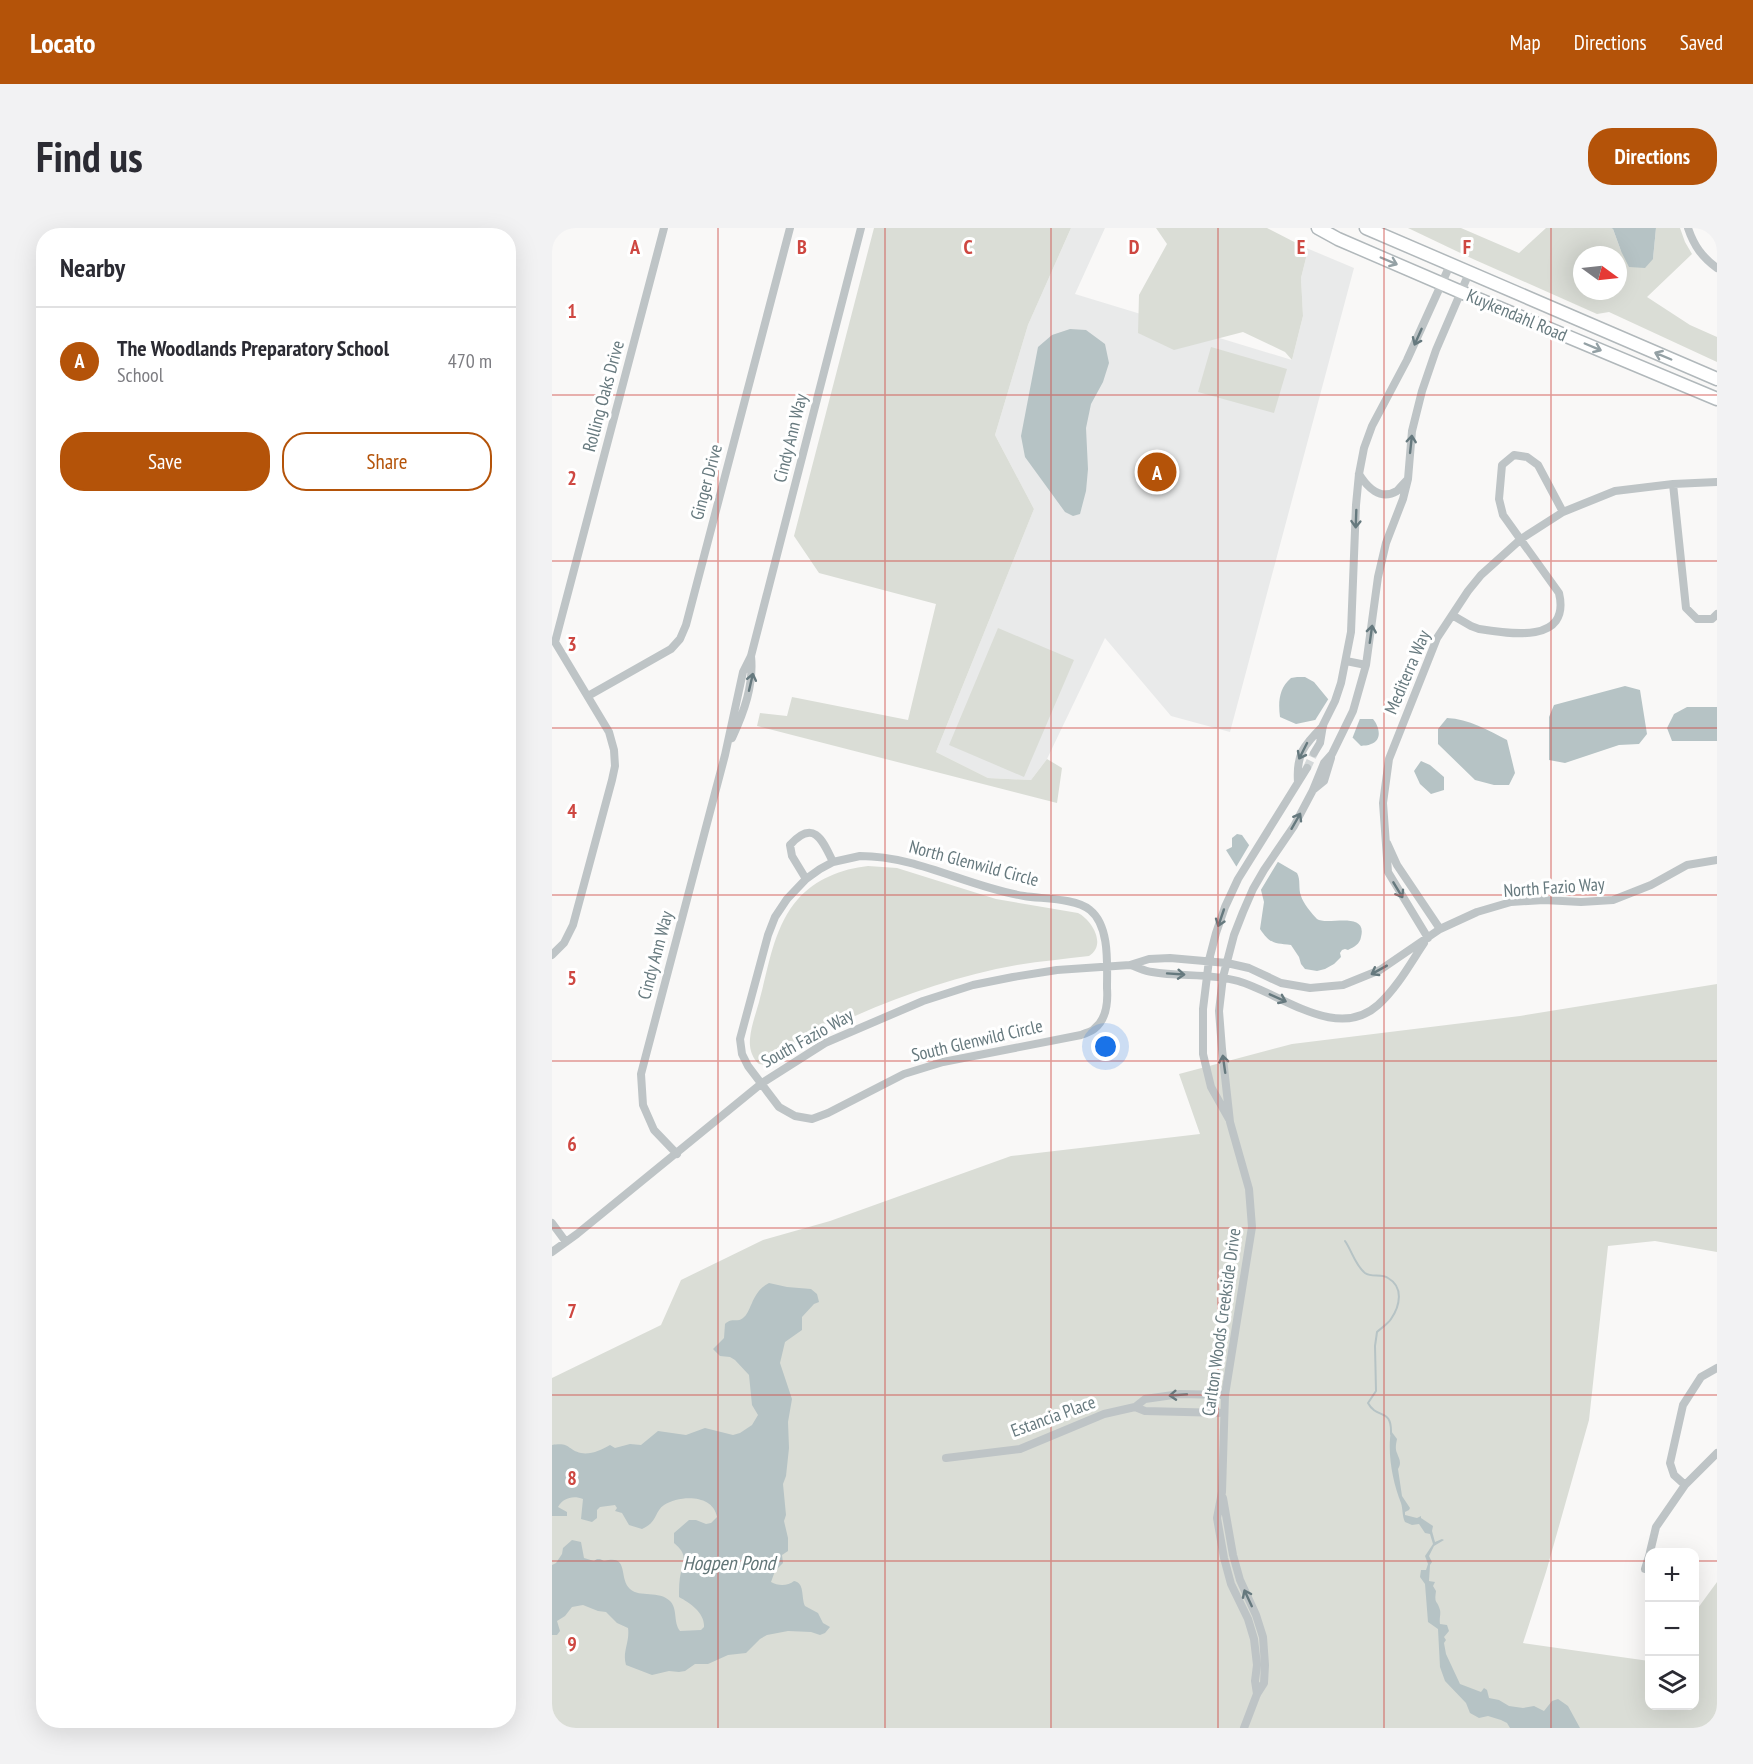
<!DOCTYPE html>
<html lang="en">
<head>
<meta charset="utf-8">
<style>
	:root { --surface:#fff; --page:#f2f2f3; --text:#2b2b33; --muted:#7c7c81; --line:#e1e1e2; --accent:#b45309 }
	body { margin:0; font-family:"PT Sans Narrow",sans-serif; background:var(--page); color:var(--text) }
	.controls { position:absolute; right:18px; bottom:18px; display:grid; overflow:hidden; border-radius:12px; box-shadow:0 6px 24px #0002 }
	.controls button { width:54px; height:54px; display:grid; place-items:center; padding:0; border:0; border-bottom:2px solid var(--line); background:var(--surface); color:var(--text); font:30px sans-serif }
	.compass { position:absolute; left:1021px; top:18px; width:54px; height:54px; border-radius:50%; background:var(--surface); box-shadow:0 6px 24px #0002; rotate:105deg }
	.you { position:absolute; left:554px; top:819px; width:21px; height:21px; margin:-15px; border:4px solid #fff; border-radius:50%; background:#1a73e8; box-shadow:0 0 0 9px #1a73e833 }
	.badge { display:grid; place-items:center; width:39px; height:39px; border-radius:50%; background:var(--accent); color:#fff; font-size:20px; font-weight:700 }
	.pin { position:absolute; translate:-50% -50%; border:3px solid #fff; box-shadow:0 2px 6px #0006 }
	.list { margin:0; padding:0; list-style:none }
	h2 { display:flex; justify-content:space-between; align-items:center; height:78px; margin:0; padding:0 24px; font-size:26px }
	h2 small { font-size:20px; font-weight:400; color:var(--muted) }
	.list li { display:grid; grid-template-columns:39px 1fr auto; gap:18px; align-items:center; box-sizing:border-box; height:108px; padding:0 24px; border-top:2px solid var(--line) }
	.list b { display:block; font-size:22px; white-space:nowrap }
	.list p { margin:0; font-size:20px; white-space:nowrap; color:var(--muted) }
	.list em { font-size:20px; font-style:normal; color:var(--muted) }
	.actions { display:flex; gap:12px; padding:18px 24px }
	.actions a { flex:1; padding:14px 0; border:2px solid var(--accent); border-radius:24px; text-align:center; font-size:21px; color:var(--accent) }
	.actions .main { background:var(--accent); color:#fff }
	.icon { flex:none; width:33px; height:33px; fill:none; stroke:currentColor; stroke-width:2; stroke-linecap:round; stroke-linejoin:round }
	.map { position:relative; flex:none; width:1165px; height:1500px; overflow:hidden; border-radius:24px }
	header { display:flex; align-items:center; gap:36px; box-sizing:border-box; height:84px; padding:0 30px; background:var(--accent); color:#fff }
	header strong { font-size:28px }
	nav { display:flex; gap:33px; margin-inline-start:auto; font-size:21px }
	.intro { display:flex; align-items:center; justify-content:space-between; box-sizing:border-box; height:144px; padding:0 36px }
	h1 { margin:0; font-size:42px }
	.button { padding:15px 27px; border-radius:24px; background:var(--accent); color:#fff; font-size:21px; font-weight:700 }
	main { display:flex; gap:36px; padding:0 36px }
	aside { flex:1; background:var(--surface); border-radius:24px; box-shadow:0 6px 24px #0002 }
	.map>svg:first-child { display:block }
</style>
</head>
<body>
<header>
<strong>Locato</strong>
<nav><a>Map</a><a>Directions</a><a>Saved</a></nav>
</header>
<div class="intro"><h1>Find us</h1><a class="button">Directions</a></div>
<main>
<aside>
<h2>Nearby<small></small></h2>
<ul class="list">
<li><span class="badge">A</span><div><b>The Woodlands Preparatory School</b><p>School</p></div><em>470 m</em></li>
</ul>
<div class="actions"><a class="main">Save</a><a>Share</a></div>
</aside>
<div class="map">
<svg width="1165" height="1500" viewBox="0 0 1165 1500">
	<rect width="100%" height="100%" fill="#f9f8f7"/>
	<!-- built -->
	<path fill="#e9eaea" d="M519,0H553L523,66L740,132L751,88L749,50L755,26L752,19L802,40L678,504L619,488L553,410L495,531L479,552L436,550L384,524L482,281L443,207L476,97Z"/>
	<!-- green -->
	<path fill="#daddd6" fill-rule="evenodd" d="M322,0H519L476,97L443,207L482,281L384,524L436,550L479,552L495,531L510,540L505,575L205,498L208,485L235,488L240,469L356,492L384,376L267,345L242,308Z
		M604,0H715L752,19L755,26L749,50L751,88L740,132L733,124L691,104L622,122L586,105L587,67L615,16Z
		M856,0H909L967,25L994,0H1059L1061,1L1069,23L1101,31L1104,0H1128L1133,14L1140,26L1095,69L1138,97L1165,109V134L1057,84L1045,86L921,31ZM1030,27H1066V63H1030Z
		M659,119L735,141L722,185L646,164Z
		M446,400L522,432L472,549L397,517Z
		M316,638L345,640L444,671L526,685C540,692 555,717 537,728C513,731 489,733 465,737C409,747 355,765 303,788C272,802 244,820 214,837L207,836C200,830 197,820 198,811C199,797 205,783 208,770C217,737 222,698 246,671C264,651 289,641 316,638Z
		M1165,756V1024L1103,1013L1056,1018L1037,1192L994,1344L971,1415L1097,1433L1098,1478H1142L1143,1384L1165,1354V1500H0V1150L109,1097L129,1052L211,1012L278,993L459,928L648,906L627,846L740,816L968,788Z"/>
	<!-- water -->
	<path fill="#b6c3c5" d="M1059,0H1104L1101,31L1093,40L1077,39L1069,23L1061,1Z
		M518,101L534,102L553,116L557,135L551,154L539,176L534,200L536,241L534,263L528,286L521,288L513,284L473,229L469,208L486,119L500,107Z
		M745,449H753L762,454L776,471L808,491H821C827,498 831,512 819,516C816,518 812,517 809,518L801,510L763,492L744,496L728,489C726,474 727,460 739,450Z
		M1073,458L1088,462L1095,506L1087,516L1067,517L1013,535L997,532V489L1002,477Z
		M1135,479H1165V513H1120L1115,500L1122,486Z
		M895,490C917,491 936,502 955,512L963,545L957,557H942L923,552L886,516V501Z
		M869,533L878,537L892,549V562L879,566L868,556L862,543Z
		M685,606L690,607L697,617L745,645C749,652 746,660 749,668C751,675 760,686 765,691C775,698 816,682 809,709C808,716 802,719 796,722L793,721L790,722L788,725L789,729L782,736L773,741L765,743L753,741L749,736L747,729L739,717C722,715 718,716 708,701L712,674L709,662L684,638L674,622L680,619V610Z
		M217,1055L235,1059L259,1061L265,1066L267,1074L262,1076L250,1089V1102L233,1114L228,1135L240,1171L236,1194L237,1220L234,1248L231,1256L234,1287L232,1293L236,1310V1323L230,1327L231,1335L223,1343L219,1354C226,1358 236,1358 242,1353C253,1355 249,1369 253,1378L266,1385L271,1395L278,1399L273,1405L268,1407L259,1404L236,1403L215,1407L208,1411L194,1425L176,1427L156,1436H143L133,1443L127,1444L117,1443L100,1447L74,1437C70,1424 78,1414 76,1400L65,1395L54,1384L46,1383L31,1377L20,1379L13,1388L5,1393L8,1403L5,1407H0V1337L4,1335L10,1326L11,1320L20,1312L29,1314L32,1330L42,1333L45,1331H48L52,1333C78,1326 66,1350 78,1361C88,1370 107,1362 118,1373C126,1381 121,1394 128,1403L149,1402L152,1399C153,1385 138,1375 127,1369C127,1360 127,1352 129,1344C133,1330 134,1325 122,1315V1305L137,1292H144L154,1296L159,1295L165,1289C161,1266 128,1267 112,1277C102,1284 106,1294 90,1301L77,1297L70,1285L63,1283L65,1280L63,1277L48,1279L45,1282V1290L40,1294L29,1291L31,1271C21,1267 11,1270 6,1279L15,1284V1288H0V1217C19,1214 15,1222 29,1225C38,1227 50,1222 58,1217L63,1220L78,1216L89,1217L106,1203L134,1207L153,1200L181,1207L188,1205L200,1197L206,1187L200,1177L197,1147L183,1132L178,1129L168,1128L161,1121L172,1110L173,1096C180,1089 185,1095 191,1090C200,1084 199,1064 217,1055Z
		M839,1203L845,1211C844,1216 843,1221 845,1225C847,1231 850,1234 846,1241L850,1268L858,1280L857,1282L853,1284V1287L865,1290L869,1288V1290L881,1298L880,1303L883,1314L890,1311L892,1312L882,1318L877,1328L880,1334L878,1337L877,1353L883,1354L881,1358L884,1363C882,1377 885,1371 888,1382C889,1386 887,1391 888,1396L895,1397L897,1403L892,1409L894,1412L892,1415L894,1426L908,1456L929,1464L932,1460L935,1462L937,1470L947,1472L957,1478L971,1480L982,1478L992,1483L1000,1473L1006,1471L1016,1478L1028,1500H958L955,1495L949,1492L936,1488L927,1490L918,1485L914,1475L893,1453L888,1439L886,1401L876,1394L873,1356L868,1349L869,1342H874L876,1336L873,1328L881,1316L878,1306L873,1305L867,1296L860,1297L853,1294C850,1288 851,1281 849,1275C841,1255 835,1226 839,1203Z"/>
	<!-- pier -->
	<path fill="#f9f8f7" d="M777,470L809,488L800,511L762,494Z
		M699,614L727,632L707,665L683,641Z"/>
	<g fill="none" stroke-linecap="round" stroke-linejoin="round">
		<!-- stream -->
		<path stroke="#b6c3c5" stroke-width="2" d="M793,1013C800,1023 803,1037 813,1045C820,1050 829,1045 836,1050C852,1059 848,1078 839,1091C836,1096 829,1100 825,1104L823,1118L824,1163L816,1175C825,1192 840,1179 839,1206"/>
		<!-- minor-tunnel -->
		<path stroke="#d4d8d9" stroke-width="8" stroke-dasharray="8 4" stroke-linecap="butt" d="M755,540L762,525"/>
		<!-- secondary casing -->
		<g stroke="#b1b8bb" stroke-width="15">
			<path id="secondary" d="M766,0L786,11L909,64L1165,171
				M814,0L1165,151"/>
		</g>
		<!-- minor -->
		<path stroke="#bec4c6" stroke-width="8" d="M1136,0C1142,18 1150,29 1165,40
			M807,246C815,259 828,273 845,263C848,260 852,255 855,252
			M1121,256L1134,380L1145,391H1160L1165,386
			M900,387L919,398L927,401C958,406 1019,416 1007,365L951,287L947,271L950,237L962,227L975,229L986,237L1011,284
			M3,414L112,0
			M794,433L814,437
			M36,468L119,421L128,411L134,397L238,0
			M180,510C192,484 202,457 199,428
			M762,525L768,515L771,497L783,473L789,455L799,404L804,277L807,246L812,220L820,198L855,132L898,37
			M746,554C744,526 752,517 771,498
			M761,562L772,553L779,530
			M835,615L845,637L888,701
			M308,628C366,628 416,659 472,668C490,671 524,670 538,682C558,698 555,736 555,760C556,774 554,792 542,801C539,804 533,805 529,807L391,834L352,846L276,885L260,891L243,888L227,879L196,838L190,826L188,811L216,707L223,689L235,671L254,651L268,641L281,634Z
			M254,651L240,628L238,617C262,590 271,613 281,634
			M876,710L836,644L831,575L837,531L885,410L916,363L929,347L969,311L1011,284L1063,263L1121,256L1165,254
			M0,727L12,715L21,697L60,552L63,538L62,522L57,504L3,414
			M578,737C585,739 593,743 600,744C628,749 658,745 686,753C728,765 785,814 826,777C845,760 858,736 872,715
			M677,891L659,859L651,826V781L657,732L664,705L673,679L686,651L755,540
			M125,926L102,902L91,877L89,846L173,527L191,444L199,428L309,0
			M0,995L14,1014
			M0,1024L25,1006L210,855L273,815L371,773L421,757L461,749L505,742L578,737L597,731L618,730L675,735L697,740L729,755L758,760L791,757L828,742L888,701L925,684L959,674L992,672L1029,674L1061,672L1099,657L1135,637L1165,632
			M583,1179L593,1183L672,1185
			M394,1230L468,1221L552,1186L583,1179L593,1171L628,1166L673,1167
			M1133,1257L1122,1247L1118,1235L1131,1177L1149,1149L1165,1140
			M671,1270L681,1327L688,1352L704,1387L711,1409L713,1437L712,1455L705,1466L692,1500
			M1098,1324L1104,1299L1133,1257L1165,1225
			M1093,1341L1098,1325
			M705,1466L703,1453L705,1437L702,1411L696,1391L679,1356L672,1330L665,1290L670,1264L673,1167L700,999L697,961L678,894L670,821L667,783L671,749L682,707L691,684L701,661L712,642L742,598L761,562L772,535L780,526L801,483L814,437L826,349L834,315L851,271L856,251L860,203L870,163L884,122L917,45"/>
		<!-- secondary -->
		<use href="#secondary" stroke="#fff" stroke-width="12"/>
	</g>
	<!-- one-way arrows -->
	<defs><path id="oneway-shaft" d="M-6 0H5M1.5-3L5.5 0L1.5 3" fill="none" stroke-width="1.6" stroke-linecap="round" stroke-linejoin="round" transform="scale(1.5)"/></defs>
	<g stroke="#94a1a5">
		<use href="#oneway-shaft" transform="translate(837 33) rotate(23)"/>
		<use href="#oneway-shaft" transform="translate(1041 119) rotate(23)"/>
		<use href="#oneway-shaft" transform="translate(1111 128) rotate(-157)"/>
	</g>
	<g stroke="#66797e">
		<use href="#oneway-shaft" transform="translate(866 109) rotate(114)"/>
		<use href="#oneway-shaft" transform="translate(859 216) rotate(-84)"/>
		<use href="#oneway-shaft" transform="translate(804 291) rotate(92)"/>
		<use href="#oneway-shaft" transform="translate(819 406) rotate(-82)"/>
		<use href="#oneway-shaft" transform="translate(199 454) rotate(-77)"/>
		<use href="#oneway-shaft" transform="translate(751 523) rotate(117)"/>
		<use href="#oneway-shaft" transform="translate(744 593) rotate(-60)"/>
		<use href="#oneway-shaft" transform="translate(846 662) rotate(59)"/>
		<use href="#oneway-shaft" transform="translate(669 690) rotate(109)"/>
		<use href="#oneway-shaft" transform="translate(827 742) rotate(151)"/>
		<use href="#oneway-shaft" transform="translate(624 746) rotate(4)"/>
		<use href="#oneway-shaft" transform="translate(726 770) rotate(24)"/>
		<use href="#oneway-shaft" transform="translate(672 836) rotate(-98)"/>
		<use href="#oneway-shaft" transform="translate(626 1167) rotate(176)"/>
		<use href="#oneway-shaft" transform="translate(696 1370) rotate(-115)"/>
	</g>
	<!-- grid -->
	<path fill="none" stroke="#ce4741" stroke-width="1.5" stroke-opacity="0.55" d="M166,0V1500M333,0V1500M499,0V1500M666,0V1500M832,0V1500M999,0V1500M0,167H1165M0,333H1165M0,500H1165M0,667H1165M0,833H1165M0,1000H1165M0,1167H1165M0,1333H1098M1142,1333H1165"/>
	<g text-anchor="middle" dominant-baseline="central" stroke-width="6" stroke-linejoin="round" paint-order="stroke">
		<!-- street labels -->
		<g font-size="18" fill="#66797e" stroke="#fff">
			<text transform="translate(965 87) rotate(23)">Kuykendahl Road</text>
			<text transform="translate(51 168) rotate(-75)">Rolling Oaks Drive</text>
			<text transform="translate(238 210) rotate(-76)">Cindy Ann Way</text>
			<text transform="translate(154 254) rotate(-75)">Ginger Drive</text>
			<text transform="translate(855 444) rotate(-67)">Mediterra Way</text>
			<text transform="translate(422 635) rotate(15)">North Glenwild Circle</text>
			<text transform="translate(1002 659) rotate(-4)">North Fazio Way</text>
			<text transform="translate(103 727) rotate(-75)">Cindy Ann Way</text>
			<text transform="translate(255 810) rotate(-29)">South Fazio Way</text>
			<text transform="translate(425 812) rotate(-13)">South Glenwild Circle</text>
			<text transform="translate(669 1094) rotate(-82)">Carlton Woods Creekside Drive</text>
			<text transform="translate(501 1188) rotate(-20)">Estancia Place</text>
		</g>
		<!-- water labels -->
		<g font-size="20" font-style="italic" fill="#627678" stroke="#fff">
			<text x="177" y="1335">Hogpen Pond</text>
		</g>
	</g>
	<g font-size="20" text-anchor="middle" font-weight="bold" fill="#ce4741" stroke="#fff" stroke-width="6" stroke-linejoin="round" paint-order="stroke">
		<text x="83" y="26">A</text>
		<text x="250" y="26">B</text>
		<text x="416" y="26">C</text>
		<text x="582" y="26">D</text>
		<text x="749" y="26">E</text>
		<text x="915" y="26">F</text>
		<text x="20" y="90">1</text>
		<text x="20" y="257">2</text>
		<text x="20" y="423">3</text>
		<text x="20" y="590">4</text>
		<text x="20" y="757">5</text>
		<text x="20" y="923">6</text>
		<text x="20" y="1090">7</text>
		<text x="20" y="1257">8</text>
		<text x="20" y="1423">9</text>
	</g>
</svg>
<div class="controls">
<button>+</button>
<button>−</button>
<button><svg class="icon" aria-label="layers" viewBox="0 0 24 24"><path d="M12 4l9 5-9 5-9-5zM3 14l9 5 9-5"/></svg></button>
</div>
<svg class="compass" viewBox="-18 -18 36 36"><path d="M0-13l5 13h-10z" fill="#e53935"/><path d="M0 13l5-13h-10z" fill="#7c7c81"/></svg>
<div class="you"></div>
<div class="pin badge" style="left:605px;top:244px">A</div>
</div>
</main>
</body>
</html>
